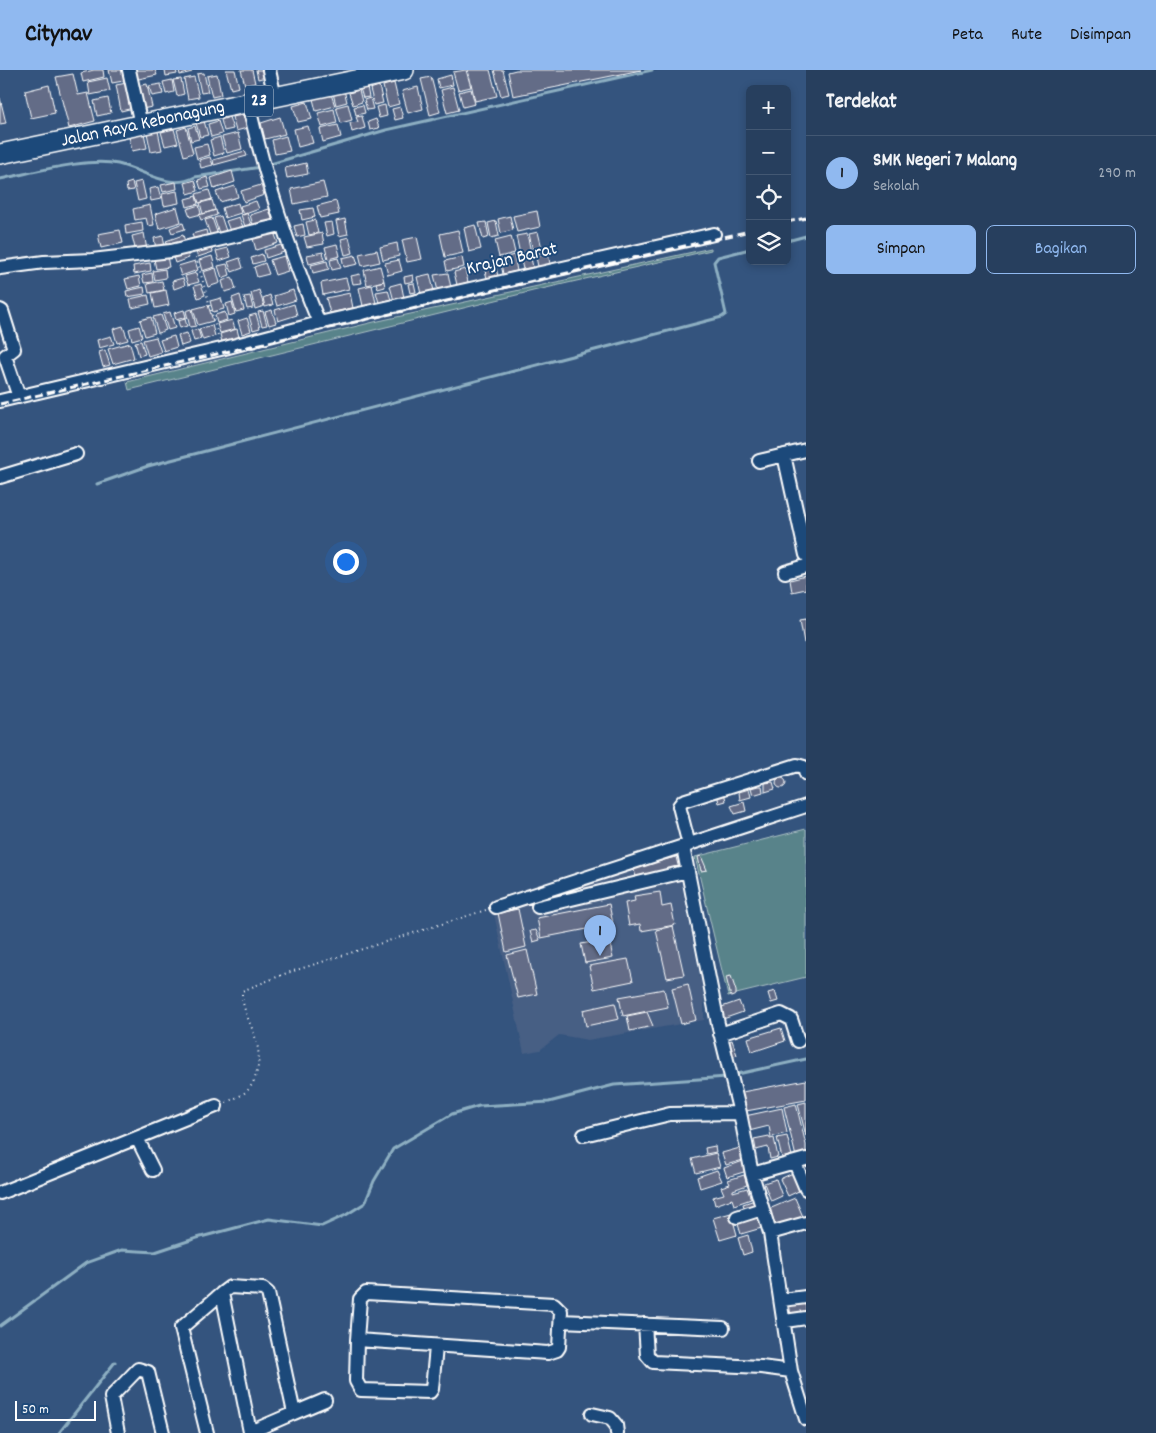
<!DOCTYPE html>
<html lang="id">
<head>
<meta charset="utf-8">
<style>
	:root { --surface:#273f5e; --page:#2f4664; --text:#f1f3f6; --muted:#a4afbc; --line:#435873; --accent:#90b9f0 }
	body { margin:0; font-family:Dekko,sans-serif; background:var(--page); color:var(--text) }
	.controls { position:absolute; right:15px; top:15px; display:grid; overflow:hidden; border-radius:8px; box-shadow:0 2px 8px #0003 }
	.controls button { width:45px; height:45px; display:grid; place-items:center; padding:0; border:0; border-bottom:1px solid var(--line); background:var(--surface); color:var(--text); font:25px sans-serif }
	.scale { position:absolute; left:15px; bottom:12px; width:81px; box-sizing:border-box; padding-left:5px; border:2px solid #fff; border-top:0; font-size:14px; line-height:18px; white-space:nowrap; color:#fff; -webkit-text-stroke:4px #1f4a7a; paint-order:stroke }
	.you { position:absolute; left:345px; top:491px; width:18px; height:18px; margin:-12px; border:4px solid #fff; border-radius:50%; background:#1a73e8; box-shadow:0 0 0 8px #1a73e833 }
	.badge { display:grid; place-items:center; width:32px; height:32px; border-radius:50%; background:var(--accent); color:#111; font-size:16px; font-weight:700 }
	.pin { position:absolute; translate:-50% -41px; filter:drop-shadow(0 1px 2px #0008) }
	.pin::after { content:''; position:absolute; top:26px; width:18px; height:15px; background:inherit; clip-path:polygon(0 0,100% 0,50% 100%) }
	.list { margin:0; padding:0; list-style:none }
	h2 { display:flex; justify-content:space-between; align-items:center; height:65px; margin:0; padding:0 20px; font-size:21px }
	h2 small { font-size:16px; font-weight:400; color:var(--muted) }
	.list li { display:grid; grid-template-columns:32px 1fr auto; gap:15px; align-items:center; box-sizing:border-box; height:75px; padding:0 20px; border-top:1px solid var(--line) }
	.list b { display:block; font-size:19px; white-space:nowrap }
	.list p { margin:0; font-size:16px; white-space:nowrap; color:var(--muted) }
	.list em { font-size:16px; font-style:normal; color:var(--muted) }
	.actions { display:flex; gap:10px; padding:15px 20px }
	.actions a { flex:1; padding:11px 0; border:1px solid var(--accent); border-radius:8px; text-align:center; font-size:18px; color:var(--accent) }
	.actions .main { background:var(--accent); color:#111 }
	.icon { flex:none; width:28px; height:28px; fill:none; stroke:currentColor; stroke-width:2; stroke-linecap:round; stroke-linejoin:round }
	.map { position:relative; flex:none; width:806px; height:1363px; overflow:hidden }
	header { display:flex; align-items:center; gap:30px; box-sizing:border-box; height:70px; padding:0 25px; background:var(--accent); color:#111 }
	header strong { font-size:24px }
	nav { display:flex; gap:28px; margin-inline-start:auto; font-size:18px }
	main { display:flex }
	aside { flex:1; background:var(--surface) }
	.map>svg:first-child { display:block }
</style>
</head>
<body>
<header>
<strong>Citynav</strong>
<nav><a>Peta</a><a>Rute</a><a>Disimpan</a></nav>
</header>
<main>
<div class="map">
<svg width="806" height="1363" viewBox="0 0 806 1363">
	<rect width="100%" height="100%" fill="#34547e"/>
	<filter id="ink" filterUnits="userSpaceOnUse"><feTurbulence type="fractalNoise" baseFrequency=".02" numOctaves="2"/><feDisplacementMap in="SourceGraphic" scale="10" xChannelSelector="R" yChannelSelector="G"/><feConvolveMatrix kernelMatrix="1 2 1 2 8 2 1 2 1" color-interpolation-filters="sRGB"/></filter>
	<g filter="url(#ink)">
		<!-- built -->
		<path fill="#465e84" d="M676,785L704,928V950L588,970L559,965L540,980L524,983L494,844Z"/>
		<!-- green -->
		<path fill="#58838a" stroke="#acc1c4" d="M711,178V180L533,221L129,320L127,312L374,252Z
			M806,759V907L728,926L695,787Z"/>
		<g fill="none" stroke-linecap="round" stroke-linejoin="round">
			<!-- stream -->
			<path stroke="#8dafc2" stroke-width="3" d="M267,95L386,60L652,0
				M0,109C32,103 87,87 118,94C144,100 169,121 195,107L261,97
				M787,171L806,166
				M97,414L148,396L722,247L726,244L714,192L718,187L750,179
				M733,1005L806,989
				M0,1256L86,1193L122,1180L155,1182L197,1168L269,1149L322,1156L346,1145L365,1133L374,1111L393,1079L452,1044L479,1036L549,1032L614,1015L727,1007
				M59,1363L115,1292"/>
		</g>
		<!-- building -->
		<path fill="#646c87" stroke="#fff" d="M94,0H103L104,7L83,12L81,3Z
			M109,0H127L129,10L112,13Z
			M132,0H155L157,5L134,10Z
			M165,0H176L177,4L166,6Z
			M179,0H191L192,2L180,5Z
			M226,0H235L239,17L231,19Z
			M241,0H252L255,13L245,15Z
			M256,0H264L266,7L258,9Z
			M466,0L471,17L458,20L453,2Z
			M468,0H490L497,26L475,31Z
			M494,0H503L509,24L501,26Z
			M516,0H641L513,26L508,2Z
			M204,3L208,22L201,23L197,4Z
			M73,4L78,25L88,23L95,51L69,58L56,7Z
			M217,4L221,25L212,27L207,6Z
			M451,5L453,15L439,18L437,9Z
			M194,7L199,27L188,29L184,9Z
			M431,7L440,42L430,45L421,9Z
			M107,8L110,21L90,25L88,12Z
			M181,9L184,24L177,26L173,10Z
			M172,10L174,22L166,24L163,12Z
			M127,13L133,38L121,41L116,15Z
			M394,13L399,34L388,37L383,16Z
			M147,14L152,37L142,39L137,16Z
			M161,14L163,24L152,26L149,16Z
			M49,15L55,43L31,48L25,21Z
			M379,16L383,33L374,35L370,19Z
			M367,17L369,27L363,28L360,18Z
			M418,17L423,39L408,43L402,21Z
			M453,17L459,40L447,43L441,20Z
			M471,19L475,34L463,37L459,22Z
			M344,20L347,32L336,35L333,23Z
			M359,20L362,32L353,35L349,23Z
			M331,24L335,36L316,41L313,29Z
			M0,28L6,53L0,54Z
			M108,28L111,43L97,46L94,31Z
			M370,28L373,39L367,40L364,30Z
			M307,32L312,49L298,52L293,36Z
			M348,34L352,50L341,53L336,37Z
			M363,35L365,43L356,45L354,37Z
			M385,35L387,46L379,48L376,37Z
			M400,37L403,48L395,50L392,39Z
			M334,39L337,53L322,57L318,43Z
			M243,45L247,58L236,61L232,47Z
			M362,46L365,58L352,62L350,53L358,52L356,47Z
			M229,47L233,59L224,61L221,50Z
			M280,47L285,64L265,69L261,53Z
			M376,49L379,58L370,60L368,52Z
			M204,51L208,65L200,67L196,53Z
			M218,51L222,64L211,67L208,54Z
			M338,55L341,67L323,72L320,59Z
			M195,56L199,69L191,71L188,58Z
			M308,56L313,73L298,77L294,59Z
			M186,57L193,83L184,86L177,60Z
			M174,59L178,73L165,76L161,62Z
			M158,61L162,80L151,82L147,63Z
			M144,63L147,78L132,81L129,66Z
			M238,63L242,79L227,83L222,67Z
			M286,66L290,81L275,84L272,70Z
			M220,67L224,83L214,86L210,70Z
			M207,74L210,85L197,89L194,77Z
			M245,81L247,86L214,95L213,90Z
			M210,87L213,95L201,98L199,90Z
			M306,93L308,104L287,108L285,98Z
			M232,101L235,112L214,119L211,108Z
			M207,107L210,117L201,119L198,110Z
			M195,110L198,121L188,124L185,113Z
			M142,111L146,129L138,131L134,113Z
			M132,112L134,120L127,121L126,114Z
			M176,112L177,119L163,122L161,115Z
			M323,112L327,127L294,134L291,119Z
			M261,115L264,125L244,132L241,121Z
			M235,116L238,127L220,132L216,122Z
			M158,117L161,129L151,131L149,119Z
			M209,120L212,129L199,133L196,124Z
			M177,121L179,133L164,136L162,124Z
			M196,126L198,134L187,137L185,129Z
			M212,130L215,140L203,144L200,133Z
			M256,131L259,139L243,145L240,136Z
			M336,131L339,144L320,148L317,136Z
			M238,133L241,143L225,148L222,138Z
			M150,135L154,155L148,156L146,148L135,150L133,139Z
			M199,135L201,144L190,147L187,139Z
			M177,137L181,152L159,159L155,144Z
			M313,138L315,147L302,150L300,140Z
			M269,139L273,152L254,158L250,145Z
			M216,140L217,145L201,150L199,145Z
			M537,141L540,157L517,162L513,146Z
			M247,143L253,160L247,162L241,145Z
			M221,146L226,161L219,163L214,148Z
			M510,146L513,160L501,163L498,149Z
			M239,147L243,157L230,161L226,151Z
			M212,148L218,165L211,167L205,150Z
			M345,149L348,164L339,166L336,151Z
			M315,150L318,163L309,165L306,152Z
			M496,151L499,166L491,168L488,153Z
			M142,152L143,161L126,164L125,155Z
			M332,152L334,164L327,166L324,153Z
			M486,152L489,167L483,169L479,153Z
			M183,153L185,159L172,163L170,158Z
			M303,154L305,165L297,167L294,156Z
			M475,155L481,179L469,182L464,158Z
			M120,160L123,173L101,178L98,164Z
			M206,160L208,168L195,173L192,164Z
			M458,160L463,183L445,187L440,164Z
			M274,162L278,173L256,180L253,169Z
			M538,162L543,182L534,185L529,164Z
			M144,163L147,180L136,182L132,166Z
			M322,163L324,174L307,177L304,167Z
			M527,164L531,182L520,184L516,166Z
			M183,165L186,175L169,180L166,171Z
			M163,166L165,177L156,179L154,168Z
			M511,166L515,183L499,187L495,170Z
			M349,167L353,183L345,185L341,169Z
			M417,167L422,189L407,192L402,170Z
			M210,172L213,182L198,187L194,177Z
			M397,173L399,186L383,190L380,177Z
			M337,174L340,186L328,189L325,177Z
			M281,175L284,182L266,188L264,180Z
			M228,178L231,187L219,191L216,181Z
			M186,180L189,188L175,193L172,184Z
			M377,180L380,192L362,196L359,184Z
			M323,182L325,190L309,194L307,185Z
			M262,184L264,191L253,194L251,188Z
			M530,184L533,197L523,199L520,186Z
			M548,184L551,198L539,201L536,187Z
			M355,185L358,194L344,197L342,188Z
			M514,185L517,201L503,204L500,189Z
			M167,186L169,197L156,199L154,189Z
			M212,186L215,197L202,201L199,190Z
			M284,186L288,201L275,205L270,190Z
			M462,187L464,197L447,201L445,191Z
			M240,188L243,198L232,202L228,192Z
			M338,188L341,198L332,200L330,190Z
			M399,190L402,201L388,205L385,193Z
			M195,191L198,200L181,206L178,196Z
			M327,191L329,199L313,203L311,195Z
			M150,193L151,201L134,204L133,196Z
			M265,193L269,204L257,207L254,197Z
			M227,194L230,205L222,208L218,196Z
			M495,194L498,206L487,208L484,197Z
			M380,196L384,211L367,215L364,200Z
			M216,198L220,213L208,217L203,202Z
			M165,199L166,208L155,210L153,201Z
			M465,199L468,212L457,215L454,202Z
			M152,203L153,212L144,213L142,205Z
			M196,203L199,212L188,215L185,206Z
			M448,203L451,218L438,221L434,205Z
			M360,204L362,213L353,214L351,206Z
			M430,204L434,221L421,224L417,207Z
			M413,205L414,211L405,213L404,207Z
			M139,206L141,216L128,219L125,209Z
			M232,207L236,219L225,222L222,211Z
			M183,208L185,215L174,219L172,211Z
			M346,208L349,219L323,225L321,213Z
			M162,211L164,220L149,223L147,214Z
			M384,211L385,217L378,219L376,213Z
			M401,213L404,228L394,231L390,216Z
			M414,213L416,222L410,223L408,214Z
			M201,214L205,225L198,228L194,216Z
			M372,215L376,233L363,236L359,218Z
			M144,217L145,224L127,227L126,221Z
			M166,220L169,235L155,238L152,223Z
			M259,220L264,236L255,239L251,223Z
			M293,220L296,230L277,236L274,226Z
			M388,220L391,230L379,233L376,222Z
			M350,223L353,238L330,243L326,228Z
			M148,225L150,234L132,238L130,229Z
			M240,225L244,240L236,242L232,228Z
			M270,225L273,235L265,237L263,228Z
			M250,226L253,238L247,239L244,227Z
			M221,228L224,239L213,242L210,231Z
			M232,232L235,244L229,246L226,234Z
			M294,234L297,245L278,251L275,240Z
			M208,235L213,251L198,255L193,239Z
			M192,239L196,256L190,257L186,241Z
			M184,240L186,247L176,250L174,243Z
			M272,240L276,253L269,255L265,242Z
			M263,241L267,255L262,256L258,242Z
			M170,242L175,258L168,260L163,244Z
			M225,242L227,250L217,253L215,245Z
			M256,244L260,258L253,260L249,246Z
			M161,245L166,260L158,263L153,247Z
			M151,247L155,263L145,266L140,250Z
			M247,248L251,261L242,264L238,251Z
			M185,249L187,256L180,258L178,251Z
			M232,250L235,259L220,263L217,254Z
			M212,255L215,266L203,270L199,259Z
			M123,256L128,270L117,273L113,259Z
			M139,256L142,267L132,270L129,259Z
			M198,259L201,269L194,271L191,261Z
			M237,259L239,267L222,272L220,264Z
			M187,263L190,273L181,276L178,265Z
			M111,266L114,274L99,278L97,270Z
			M174,266L177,277L164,281L160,270Z
			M156,267L161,282L148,286L143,270Z
			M141,271L145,284L139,286L135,272Z
			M130,273L134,288L113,294L108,279Z
			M105,280L110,295L103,297L99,282Z
			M806,506V519L792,522L790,510Z
			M806,549V573H804L800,550Z
			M776 713a5 5 0 1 1 10 0a5 5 0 1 1-10 0Z
			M773,712L775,719L765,722V713Z
			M758,716H762L763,722L753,725L751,718Z
			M749,719L751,727L740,730L739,722Z
			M724,722L726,731L719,733L717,724Z
			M744,732L746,741L735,744L731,736Z
			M701,786L707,800L701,801L698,787Z
			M676,787L679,799L637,810L633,797Z
			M660,822L662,837L671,835L675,855L641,861L640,854L629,856L625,833L635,831L634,826Z
			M609,834L613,854L541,868L537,848Z
			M518,839L526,877L506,882L498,843Z
			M673,856L684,905L667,908L656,860Z
			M536,860L540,870L533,872L530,861Z
			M609,869L613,888L585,893L581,874Z
			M527,880L537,924L518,928L507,885Z
			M628,889L633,911L594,919L589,896Z
			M731,906L736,921V925L731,927L726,907Z
			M688,914L696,950L681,954L672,918Z
			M664,919L668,937L623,946L619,927Z
			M775,921L778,931L771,933L768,923Z
			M739,931L743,942L723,949L719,938Z
			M615,933L619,949L586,956L583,940Z
			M647,942L653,956L630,961L627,946Z
			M781,958L785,971L752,982L748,968Z
			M732,970L737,985L728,988L723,974Z
			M806,1010V1030L746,1041L742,1022Z
			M806,1032V1066L798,1034Z
			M796,1034L806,1075V1084L796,1087L784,1037Z
			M782,1038L787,1063L771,1067L769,1056L749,1061L745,1046Z
			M769,1066L770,1069L774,1068L778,1087L770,1089L768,1077L756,1080L754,1069Z
			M787,1066L792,1086L782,1088L777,1068Z
			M715,1076L716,1082L706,1084L705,1078Z
			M740,1078L743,1090L726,1095L722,1083Z
			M716,1083L720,1097L696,1103L692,1089Z
			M743,1091L747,1101L727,1107L724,1098Z
			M717,1100L722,1111L700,1118L697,1107Z
			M795,1102L803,1119L788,1126L780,1109Z
			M744,1105L747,1115L733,1120V1122L747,1118L751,1129L734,1135L732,1129L715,1135L713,1127L724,1124L721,1117L730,1114L728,1110Z
			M776,1109L782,1126L771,1131L764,1113Z
			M795,1128L804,1149L778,1160L769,1139Z
			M755,1130L758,1139L746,1143L743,1134Z
			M731,1143L737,1165L720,1170L713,1148Z
			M761,1144L765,1157L741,1164L737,1151Z
			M748,1165L752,1182L743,1185L738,1168Z
			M806,1230V1244L791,1246L789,1233Z"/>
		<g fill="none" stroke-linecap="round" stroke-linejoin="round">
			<!-- minor casing -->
			<g stroke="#fff" stroke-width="16">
				<path id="minor" d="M129,0L141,55
					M269,0L275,28
					M248,33C266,112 289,179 319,253
					M0,198L44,192L92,190L171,181L281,155
					M0,240L2,241L14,279L5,286L19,327
					M0,331L221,279L319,253L714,164
					M784,385L806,485
					M759,391L806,380
					M0,407L76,384
					M785,502L806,496
					M689,775L679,736L683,731L797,695L804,697L806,704
					M683,777L718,954L740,1043L752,1104L770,1163L791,1301L806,1349
					M496,837L806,736
					M538,837L688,801
					M720,964L781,944L791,949L798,971
					M584,1065L670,1044L740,1043
					M137,1068L153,1100
					M795,1093L806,1119
					M752,1104L806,1089
					M0,1123L216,1036
					M737,1147L762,1139
					M770,1163L806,1153
					M366,1223L554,1234L561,1241L559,1277L557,1280L548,1283L357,1270L360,1229Z
					M782,1230L806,1227
					M561,1251L723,1258
					M785,1251L806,1248
					M645,1254L647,1285L653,1292L761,1297L791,1301
					M357,1270L356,1311L361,1320L430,1322L432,1319L436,1277
					M294,1343L325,1330
					M592,1344L610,1348L616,1355L617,1363
					M250,1362L294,1343L268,1223L263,1219L230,1217L222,1223L250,1362V1363
					M118,1363L111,1327L138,1299L148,1302L163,1363
					M207,1363L181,1258L222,1223"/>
			</g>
			<!-- highway casing -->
			<g stroke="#fff" stroke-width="22">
				<path id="highway" d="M0,84L404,0"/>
			</g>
			<!-- path -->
			<path stroke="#fff" stroke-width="2" stroke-dasharray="1 4" stroke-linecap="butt" d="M196,187L219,269
				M226,1032C244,1025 252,1021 257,1001C265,968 241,948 242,921L287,903L486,840"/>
			<!-- minor -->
			<use href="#minor" stroke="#1f4a7a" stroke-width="12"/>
			<!-- highway -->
			<use href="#highway" stroke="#1f4a7a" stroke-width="19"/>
			<!-- rail -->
			<path stroke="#fff" stroke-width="3" stroke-dasharray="8 4" stroke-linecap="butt" d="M787,152L806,148
				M0,334L750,161"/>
		</g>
	</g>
	<g text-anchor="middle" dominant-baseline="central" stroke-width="4" stroke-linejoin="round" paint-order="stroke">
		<!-- shield labels -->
		<rect fill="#1f4a7a" stroke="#bcc9d7" stroke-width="1" x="245" y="15.5" width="28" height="31" rx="4"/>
		<g font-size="18" font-weight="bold" fill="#fff">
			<text x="259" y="31">23</text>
		</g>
		<!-- street labels -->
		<g font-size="19" fill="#fff" stroke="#1f4a7a">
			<text transform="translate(143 55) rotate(-12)">Jalan Raya Kebonagung</text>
			<text transform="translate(512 190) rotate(-13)">Krajan Barat</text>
		</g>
	</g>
</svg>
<div class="controls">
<button>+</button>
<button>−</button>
<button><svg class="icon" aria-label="locate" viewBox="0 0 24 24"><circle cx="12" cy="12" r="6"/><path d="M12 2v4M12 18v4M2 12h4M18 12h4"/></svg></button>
<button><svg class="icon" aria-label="layers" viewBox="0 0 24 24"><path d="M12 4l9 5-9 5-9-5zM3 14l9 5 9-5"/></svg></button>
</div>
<div class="scale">50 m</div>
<div class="you"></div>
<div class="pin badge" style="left:600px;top:886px">1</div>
</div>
<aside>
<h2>Terdekat<small></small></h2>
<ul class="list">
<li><span class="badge">1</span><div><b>SMK Negeri 7 Malang</b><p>Sekolah</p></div><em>290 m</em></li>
</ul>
<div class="actions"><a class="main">Simpan</a><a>Bagikan</a></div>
</aside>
</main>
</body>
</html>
